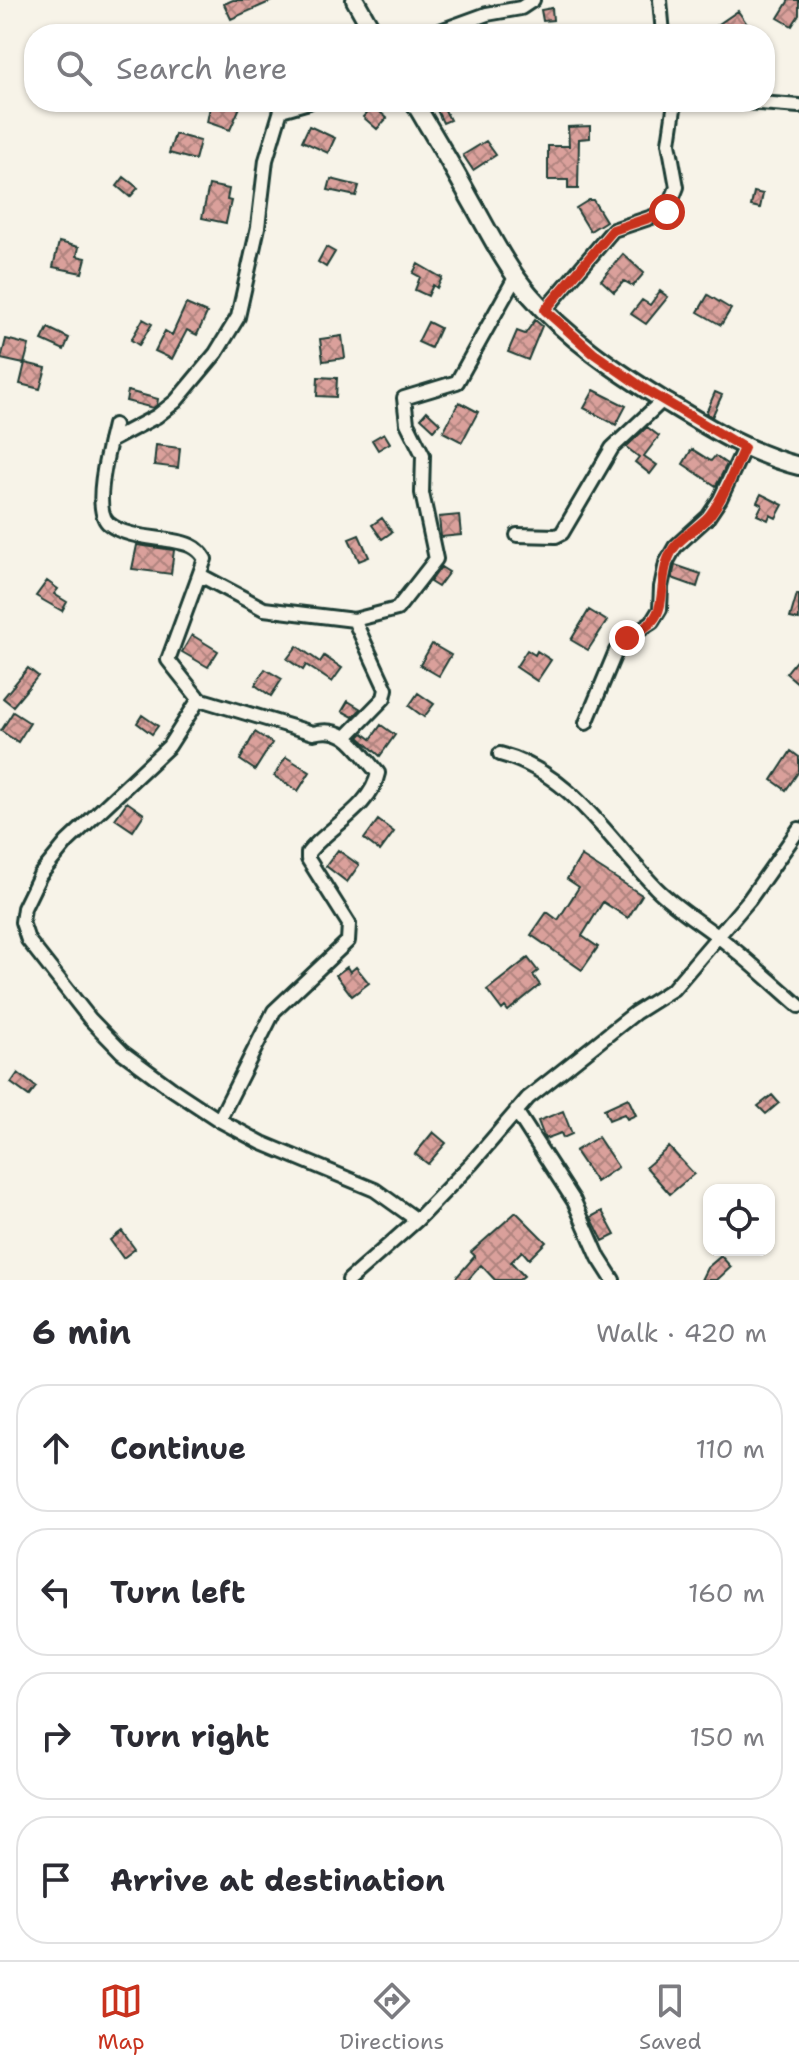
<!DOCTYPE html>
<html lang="en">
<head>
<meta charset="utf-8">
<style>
	:root { --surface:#fff; --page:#f7f7f7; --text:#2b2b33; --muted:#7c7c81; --line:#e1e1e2; --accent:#c8321e }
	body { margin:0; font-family:"Shantell Sans",sans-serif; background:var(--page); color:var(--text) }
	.controls { position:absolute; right:24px; bottom:24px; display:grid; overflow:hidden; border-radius:16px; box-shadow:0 2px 6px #0004 }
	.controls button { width:72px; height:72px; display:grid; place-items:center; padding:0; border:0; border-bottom:2px solid var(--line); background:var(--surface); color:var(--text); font:40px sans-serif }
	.stop { position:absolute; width:24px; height:24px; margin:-18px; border:6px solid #c8321e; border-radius:50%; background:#fff }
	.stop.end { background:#c8321e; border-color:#fff; box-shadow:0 2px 8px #0008 }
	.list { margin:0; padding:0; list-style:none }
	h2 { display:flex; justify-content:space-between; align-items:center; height:104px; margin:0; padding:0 32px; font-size:34px }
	h2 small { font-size:26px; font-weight:400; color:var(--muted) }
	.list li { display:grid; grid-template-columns:52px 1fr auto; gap:24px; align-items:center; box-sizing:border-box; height:128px; margin:0 16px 16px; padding:0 16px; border:2px solid var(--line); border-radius:32px }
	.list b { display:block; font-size:30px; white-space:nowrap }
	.list em { font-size:26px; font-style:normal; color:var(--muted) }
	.icon { flex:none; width:44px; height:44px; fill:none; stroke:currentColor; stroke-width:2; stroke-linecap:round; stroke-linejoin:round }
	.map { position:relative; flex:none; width:799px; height:1280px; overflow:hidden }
	.search { position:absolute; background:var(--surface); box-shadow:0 2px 6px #0004; left:24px; right:24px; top:24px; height:88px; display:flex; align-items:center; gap:20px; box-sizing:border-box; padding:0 28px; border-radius:32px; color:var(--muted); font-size:30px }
	.sheet { height:680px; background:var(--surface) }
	nav { display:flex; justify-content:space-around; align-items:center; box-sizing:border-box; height:112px; border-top:2px solid var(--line); background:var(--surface); font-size:22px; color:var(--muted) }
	nav a { display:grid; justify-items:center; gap:4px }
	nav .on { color:var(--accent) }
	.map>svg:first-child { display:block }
</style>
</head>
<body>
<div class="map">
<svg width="799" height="1280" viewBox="0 0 799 1280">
	<defs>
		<pattern id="building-cross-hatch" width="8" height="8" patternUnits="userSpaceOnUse" patternTransform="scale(2)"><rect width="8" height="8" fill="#daa09b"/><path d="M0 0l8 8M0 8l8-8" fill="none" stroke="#b0847f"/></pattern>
	</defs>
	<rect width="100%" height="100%" fill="#f7f3e8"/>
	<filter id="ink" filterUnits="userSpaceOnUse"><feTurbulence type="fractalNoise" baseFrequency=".0125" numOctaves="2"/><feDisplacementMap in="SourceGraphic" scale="16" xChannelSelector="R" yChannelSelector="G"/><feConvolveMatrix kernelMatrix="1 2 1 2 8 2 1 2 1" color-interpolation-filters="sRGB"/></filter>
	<g filter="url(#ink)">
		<!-- building -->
		<path fill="url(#building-cross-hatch)" stroke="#1f3d34" stroke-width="2" d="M233,0H274L231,19L224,4Z
			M789,0H799V15L792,26L778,18Z
			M552,8L553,20L543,21L541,10Z
			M738,11L754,34H722L716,26Z
			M211,102H235L241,105L230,130L207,122Z
			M433,102H441L450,120L443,123Z
			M373,106L387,118L377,129L363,117Z
			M309,126L335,138L328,153L302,141Z
			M590,126V138L579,139L578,189H568V180H548V146H569L568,127Z
			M175,134L200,141L195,160L169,153Z
			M486,141L496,155L473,170L463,155Z
			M124,177L138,188L130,197L117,186Z
			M331,179L359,186L356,196L328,190Z
			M209,185L229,189L227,200L231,201L226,223L202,218Z
			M754,192L763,194L760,208L751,206Z
			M589,200H593L606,221L590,231L576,208Z
			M59,242L79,247L77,256L86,258L82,273L53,267Z
			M326,247L335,252L326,267L318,262Z
			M623,254L644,273L633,286L624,281L614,292L601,280Z
			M418,264L442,278L437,288L433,285L428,296L415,290L420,277L413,273Z
			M660,291L668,297L646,324L631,314L642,300L650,305Z
			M708,295L731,309L721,325L698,312Z
			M186,304L207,313L197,335L187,330L172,359L155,351L165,331L172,335Z
			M143,319L152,324L139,345L131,340Z
			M535,320L542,326L528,360L508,352L517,331L525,334Z
			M428,322L440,328L431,348L418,342Z
			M48,328L69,338L64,350L42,340Z
			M342,336L345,358L323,361L320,339Z
			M6,339L29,345L24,364L1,359Z
			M25,363L46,368L40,389L20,384Z
			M318,377L337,378L336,397L317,396Z
			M594,390L626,406L616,425L584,408Z
			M128,391L158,399L157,405L153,408L126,401Z
			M715,392L722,395L712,417L706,413Z
			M459,402L478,412L462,442L443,432Z
			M427,411L440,423L434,430L421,418Z
			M647,427L659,436L644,456L657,465L650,474L635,462L639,457L626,447Z
			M384,433L390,443L378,450L372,440Z
			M156,445L180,448L178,468L154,465Z
			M692,449L711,461L715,456L727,464L716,486L683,464Z
			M761,494L783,505L776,518L770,515L768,520L757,515L762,505L757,502Z
			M459,515L461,535L441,537L439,517Z
			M382,518L392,532L382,539L372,525Z
			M359,535L369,557L359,561L349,539Z
			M137,545L174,550L171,574L132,569Z
			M675,565L701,574L697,587L672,578Z
			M441,567L449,572L438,587L430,582Z
			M47,581L58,589L54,594L67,602L62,611L36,596Z
			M797,594H799V620L790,618Z
			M589,610L607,621L588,650L571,640Z
			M192,635L218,651L208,667L182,652Z
			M432,644L451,655L439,676L420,665Z
			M297,646L320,662L324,656L342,668L332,682L306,665L303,670L287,659Z
			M527,650L535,655L537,651L551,660L537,681L516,667Z
			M799,657V684L786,673Z
			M28,668L38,676L13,706L3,698Z
			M265,669L282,679L271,696L255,685Z
			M418,693L434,704L424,717L409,706Z
			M348,701L361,709L353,717L342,711Z
			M13,712L30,723L18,742L1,731Z
			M142,715L158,726L152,734L137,723Z
			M381,725L395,735L380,756L359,737L363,733L371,739Z
			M255,732L272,743L255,770L240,760Z
			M791,751L799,757V771L786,790L772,780Z
			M286,757L310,772L298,791L274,776Z
			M127,802L144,814L133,831L115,819Z
			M378,820L394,832L380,851L364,839Z
			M338,850L359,865L347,882L326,866Z
			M581,856L642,895L628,918L603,902L582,936L598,947L582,970L531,935L547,912L558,920L579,887L567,879Z
			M528,958L538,971L533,975L540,985L508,1011L505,1007L502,1010L487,990Z
			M347,967L350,972L356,967L369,983L352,996L336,975Z
			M18,1073L36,1087L29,1096L11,1083Z
			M772,1095L779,1103L766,1114L758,1106Z
			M628,1098L636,1115L627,1119L624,1114L609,1120L604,1109Z
			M563,1111L572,1134L563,1138L561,1133L545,1139L538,1121Z
			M433,1132L446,1143L428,1164L415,1154Z
			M598,1137L618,1167L596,1182L575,1151Z
			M669,1147L694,1174L670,1194L646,1167Z
			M602,1211L615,1235L603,1241L591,1217Z
			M516,1212L546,1242L529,1259L522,1251L511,1262L524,1276L519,1280H495L481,1265L468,1280H454L475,1256L471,1252Z
			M122,1231L135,1249L123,1258L110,1240Z
			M721,1256L731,1267L717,1280H701L707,1268Z"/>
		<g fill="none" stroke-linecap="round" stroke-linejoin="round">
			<!-- minor casing -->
			<g stroke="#1f3d34" stroke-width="18">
				<path id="minor" d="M660,0L663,34
					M432,34L487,14L521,8L533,0
					M746,102L799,106
					M545,310L613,230L667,212L677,187L669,143L675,102
					M114,425C109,445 92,508 108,523C123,536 149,537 168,540C184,543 196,544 205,559L168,660L199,699L313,733C347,724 357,750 378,773C371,808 328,827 308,853V859L349,924L348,941L274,1011L219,1120
					M110,441L157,416L176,401L216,353L238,317L258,227L266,160L281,110L309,102
					M517,535L556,536L562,533L612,448L663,400
					M200,575L264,609L354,620L397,609L436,559L422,493L423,455L407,423L404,398L457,382L516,276
					M199,699L169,746L67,842L40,875L24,908L22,922L28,940L90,1019L122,1052L172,1089L219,1120L262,1143L375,1190L417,1220
					M586,723L616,651L627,638L652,622L660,609L661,587L666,563L675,547L708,517L720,499L744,448
					M347,736L384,698L386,689L354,620
					M500,754C572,773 608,839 656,888C676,908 698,921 720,938C747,959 773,983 799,1006
					M516,1111L574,1201L599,1258L613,1280
					M349,1280L417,1220L471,1164L528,1098L635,1013L673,989L749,900L799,829"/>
			</g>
			<!-- tertiary casing -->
			<g stroke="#1f3d34" stroke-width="22">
				<path id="tertiary" d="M355,0L374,34
					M414,102C433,134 452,165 469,197C488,230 505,266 530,295C567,338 616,371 663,400C708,427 748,453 799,466"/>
			</g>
			<!-- minor -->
			<use href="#minor" stroke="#f7f3e8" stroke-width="12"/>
			<!-- tertiary -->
			<use href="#tertiary" stroke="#f7f3e8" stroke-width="16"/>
		</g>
	</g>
	<g fill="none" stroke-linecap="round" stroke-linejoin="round" filter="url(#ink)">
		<!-- route -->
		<path stroke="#c8321e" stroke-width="10" d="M627,638C636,633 647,628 653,620C667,604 658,572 673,549C682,535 699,528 710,515C725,495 734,470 744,448L646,390L593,353L545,310L613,230L667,212"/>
	</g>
</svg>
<div class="controls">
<button><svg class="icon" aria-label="locate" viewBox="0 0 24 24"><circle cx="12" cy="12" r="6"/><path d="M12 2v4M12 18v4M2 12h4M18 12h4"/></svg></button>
</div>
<div class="stop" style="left:667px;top:212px"></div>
<div class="stop end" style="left:627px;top:638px"></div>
<div class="search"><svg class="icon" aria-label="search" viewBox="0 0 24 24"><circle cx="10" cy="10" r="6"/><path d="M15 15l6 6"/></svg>Search here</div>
</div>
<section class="sheet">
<h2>6 min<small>Walk · 420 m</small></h2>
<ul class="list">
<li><svg class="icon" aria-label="ahead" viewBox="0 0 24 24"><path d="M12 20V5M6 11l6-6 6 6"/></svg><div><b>Continue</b></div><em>110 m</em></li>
<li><svg class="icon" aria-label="left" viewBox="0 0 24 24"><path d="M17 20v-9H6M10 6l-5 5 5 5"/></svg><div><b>Turn left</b></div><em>160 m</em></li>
<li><svg class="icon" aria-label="right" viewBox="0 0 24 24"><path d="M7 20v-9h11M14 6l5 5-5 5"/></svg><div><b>Turn right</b></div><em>150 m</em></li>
<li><svg class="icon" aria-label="arrive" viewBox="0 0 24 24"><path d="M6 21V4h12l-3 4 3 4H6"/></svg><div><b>Arrive at destination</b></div></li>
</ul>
</section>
<nav>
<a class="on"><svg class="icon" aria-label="map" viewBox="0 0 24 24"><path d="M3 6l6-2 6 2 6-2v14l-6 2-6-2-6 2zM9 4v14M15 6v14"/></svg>Map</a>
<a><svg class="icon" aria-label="directions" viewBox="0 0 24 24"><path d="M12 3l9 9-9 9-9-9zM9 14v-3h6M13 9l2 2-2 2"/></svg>Directions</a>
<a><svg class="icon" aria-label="saved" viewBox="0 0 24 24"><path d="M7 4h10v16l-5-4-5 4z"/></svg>Saved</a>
</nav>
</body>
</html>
